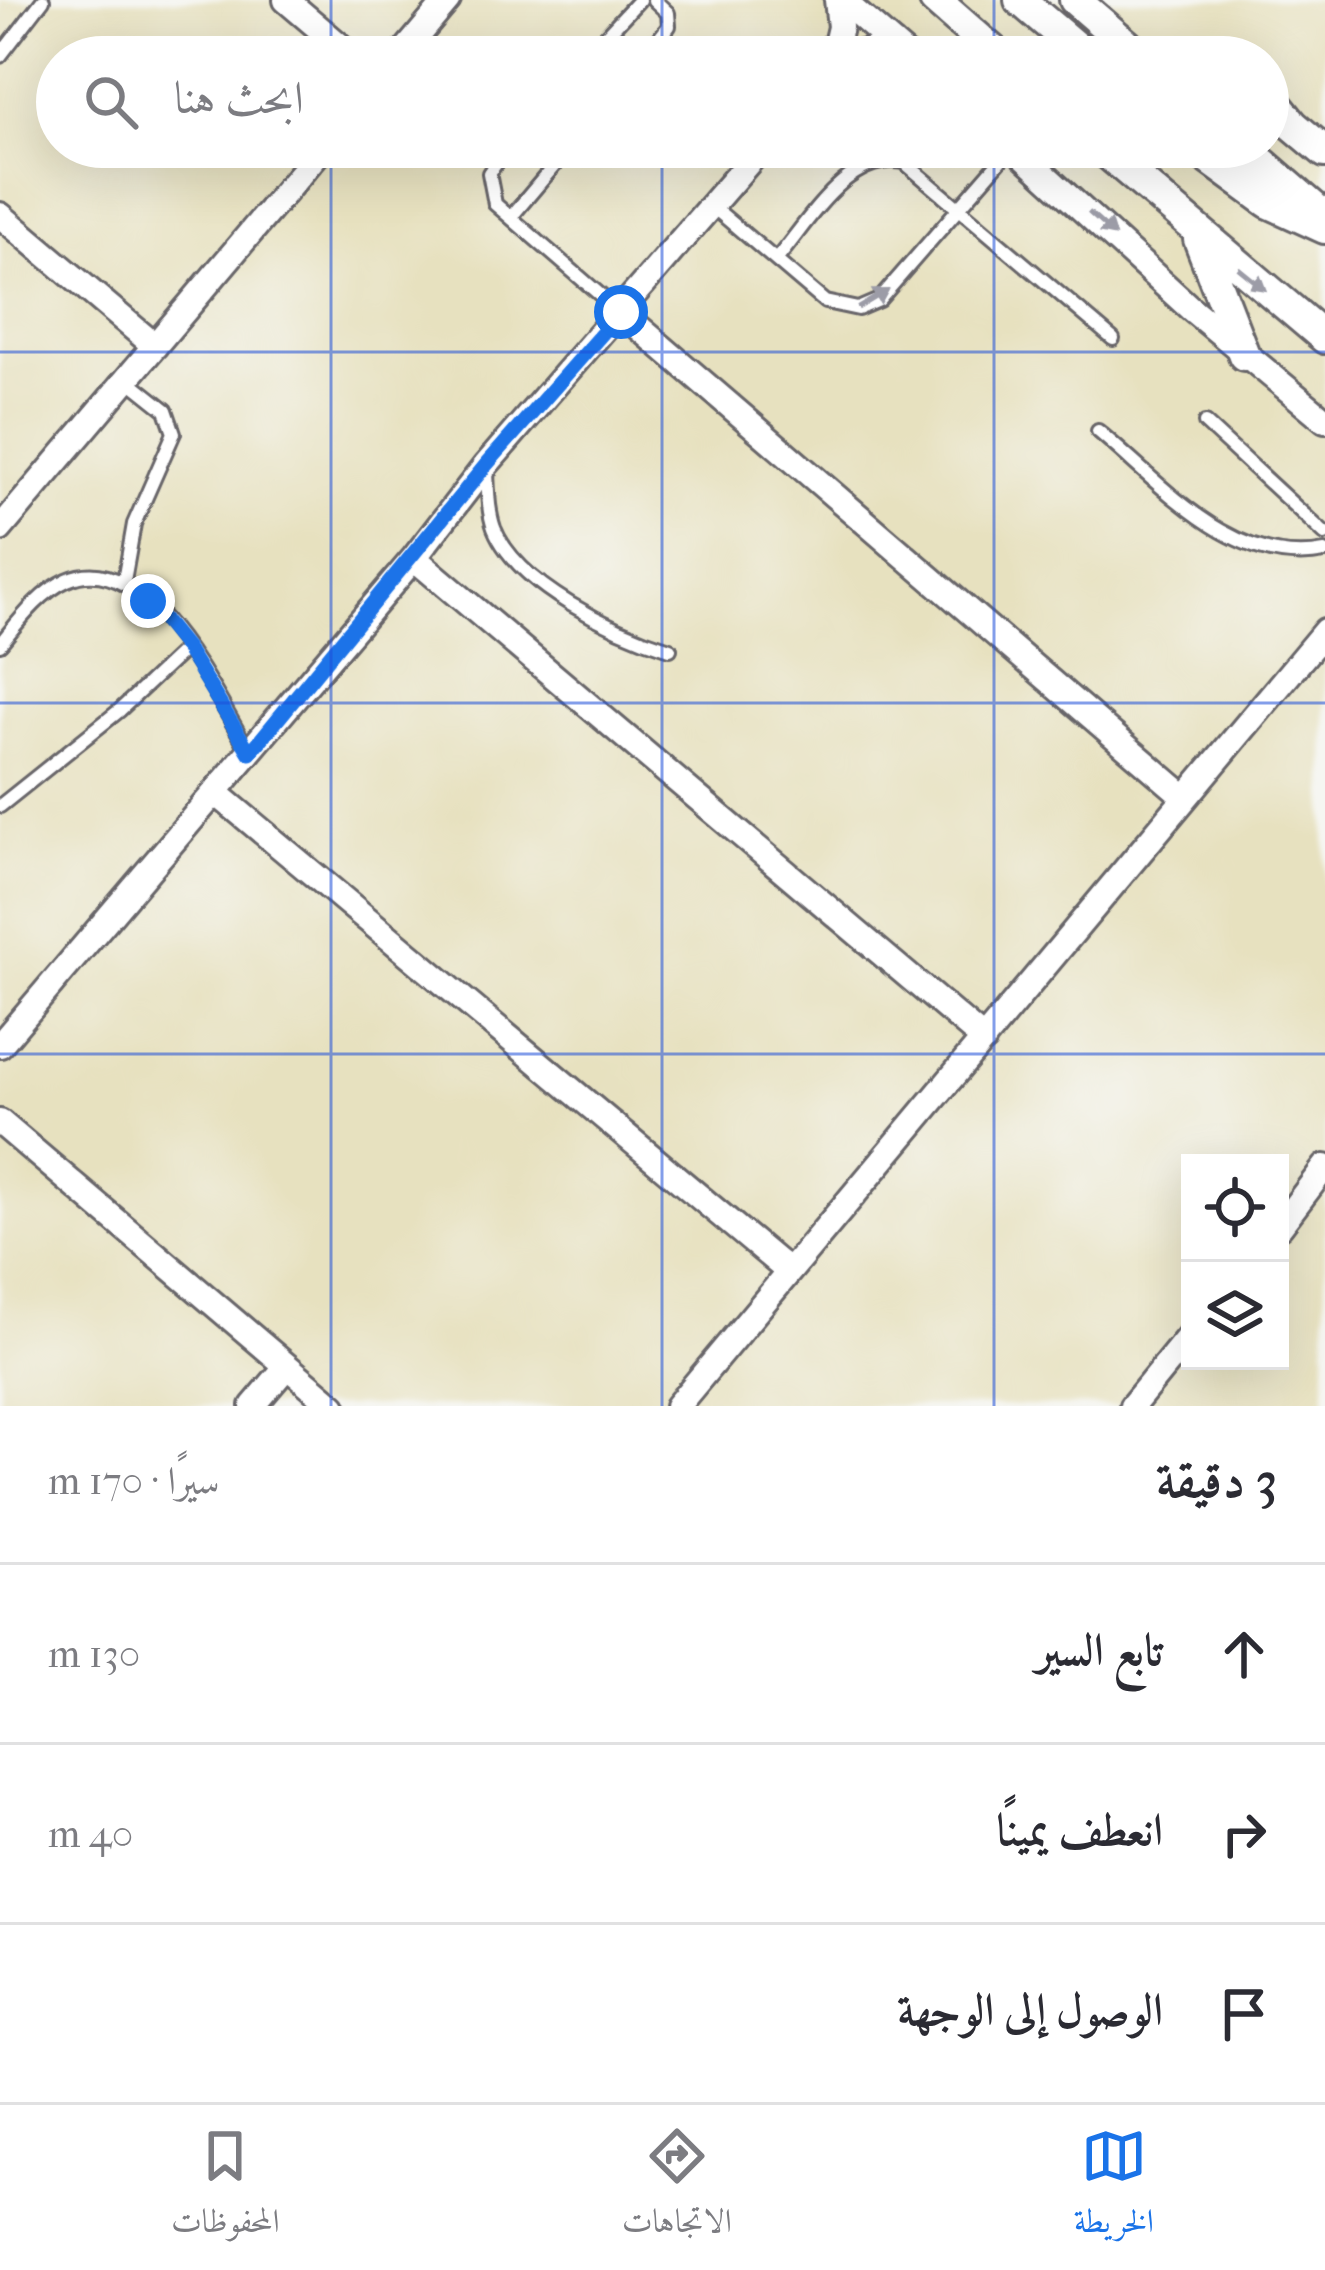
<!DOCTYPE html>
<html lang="ar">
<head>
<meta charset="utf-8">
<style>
	:root { --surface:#fff; --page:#f2f2f3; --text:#2b2b33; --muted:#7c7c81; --line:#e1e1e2; --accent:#1a73e8 }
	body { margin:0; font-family:"IM FELL French Canon",Amiri,serif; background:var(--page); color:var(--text); direction:rtl }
	.controls { position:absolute; right:36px; bottom:36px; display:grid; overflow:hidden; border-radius:0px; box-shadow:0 12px 48px #0002 }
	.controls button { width:108px; height:108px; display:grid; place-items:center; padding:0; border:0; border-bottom:3px solid var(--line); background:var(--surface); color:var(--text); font:60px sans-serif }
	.stop { position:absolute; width:36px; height:36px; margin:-27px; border:9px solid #1a73e8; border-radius:50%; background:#fff }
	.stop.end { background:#1a73e8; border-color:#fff; box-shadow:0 3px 12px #0008 }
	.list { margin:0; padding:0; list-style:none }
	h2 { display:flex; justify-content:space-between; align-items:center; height:156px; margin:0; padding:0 48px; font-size:51px }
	h2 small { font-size:39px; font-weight:400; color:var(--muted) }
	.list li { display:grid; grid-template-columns:78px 1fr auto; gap:36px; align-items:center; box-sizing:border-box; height:180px; padding:0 48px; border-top:3px solid var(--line) }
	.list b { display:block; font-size:45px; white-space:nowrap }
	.list em { font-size:39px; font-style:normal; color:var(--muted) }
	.icon { flex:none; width:66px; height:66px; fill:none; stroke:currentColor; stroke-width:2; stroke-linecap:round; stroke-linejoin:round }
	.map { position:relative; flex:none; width:1325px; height:1406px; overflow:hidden; direction:ltr }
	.search { position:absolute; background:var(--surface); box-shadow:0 12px 48px #0002; left:36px; right:36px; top:36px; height:132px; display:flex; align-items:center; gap:30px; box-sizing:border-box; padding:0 42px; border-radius:66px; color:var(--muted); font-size:45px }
	.sheet { height:696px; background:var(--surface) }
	nav { display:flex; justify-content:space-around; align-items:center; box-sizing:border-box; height:168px; border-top:3px solid var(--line); background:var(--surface); font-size:33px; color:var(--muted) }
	nav a { display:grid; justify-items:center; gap:6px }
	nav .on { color:var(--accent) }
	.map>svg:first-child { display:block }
</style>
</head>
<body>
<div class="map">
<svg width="1325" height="1406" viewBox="0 0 1325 1406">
	<rect width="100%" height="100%" fill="#f6f6f2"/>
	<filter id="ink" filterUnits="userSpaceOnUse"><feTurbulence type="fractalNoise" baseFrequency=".00833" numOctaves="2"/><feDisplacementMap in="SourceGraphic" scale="24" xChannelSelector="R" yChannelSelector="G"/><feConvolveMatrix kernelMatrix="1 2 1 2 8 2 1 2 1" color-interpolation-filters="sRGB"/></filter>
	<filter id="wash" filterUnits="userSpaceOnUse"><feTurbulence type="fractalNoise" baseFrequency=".004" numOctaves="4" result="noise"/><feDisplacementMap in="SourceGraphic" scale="48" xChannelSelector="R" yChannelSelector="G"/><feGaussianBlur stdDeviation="2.7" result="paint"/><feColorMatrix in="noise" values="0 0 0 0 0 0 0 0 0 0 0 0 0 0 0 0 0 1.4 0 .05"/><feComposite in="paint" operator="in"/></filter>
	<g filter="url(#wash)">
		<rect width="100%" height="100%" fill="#e7e1bf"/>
	</g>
	<g filter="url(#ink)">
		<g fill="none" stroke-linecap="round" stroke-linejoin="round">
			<!-- service casing -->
			<g stroke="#676569" stroke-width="18">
				<path id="service" d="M0,56L43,0
					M586,57L639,0
					M645,57L669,26L668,13L654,0
					M508,147L489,173L495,204L620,312
					M712,206L825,302L858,309L879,300L1012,147
					M511,217L570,147
					M776,260C808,223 847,151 904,162L1113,339
					M1205,423L1325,534
					M1098,431C1162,484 1233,570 1325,552
					M487,472C488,491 488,511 494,528C517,586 615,632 670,649
					M124,581L134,524L174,433L166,410L127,379
					M0,644C19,621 39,593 67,580C147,544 216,698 249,751
					M0,806L120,710L186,648"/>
			</g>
			<!-- minor casing -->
			<g stroke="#676569" stroke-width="30">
				<path id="minor" d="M286,0L353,57
					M842,0L908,57
					M400,57L448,0
					M833,57L840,27L837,0
					M848,57L893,44
					M1014,147L1190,308L1325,420
					M0,215L155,346
					M621,312L1185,797
					M0,529L323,147
					M414,558L984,1040
					M215,792L788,1271
					M0,1045L414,558L486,465L762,147
					M0,1122L334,1406
					M1280,1226L1325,1167
					M253,1406L287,1366
					M677,1406L1325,631
					M1132,1406L1190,1335"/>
			</g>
			<!-- tertiary casing -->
			<g stroke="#676569" stroke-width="36">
				<path id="tertiary" d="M935,0L1000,57
					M1020,0L1087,57
					M1075,0L1141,57
					M1268,94L1293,125L1325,152
					M1100,147L1325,338
					M1193,147L1268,202L1325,228
					M1244,147L1325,217
					M1199,239L1244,355"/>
			</g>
			<!-- service -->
			<use href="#service" stroke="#fff" stroke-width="12"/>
			<!-- minor -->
			<use href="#minor" stroke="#fff" stroke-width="24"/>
			<!-- tertiary -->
			<use href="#tertiary" stroke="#fff" stroke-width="30"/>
		</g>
		<!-- one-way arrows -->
		<defs><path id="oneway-solid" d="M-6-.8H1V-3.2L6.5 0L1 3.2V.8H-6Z" transform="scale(3)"/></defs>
		<g fill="#9c9ca7">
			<use href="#oneway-solid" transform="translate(1102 224) rotate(42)"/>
			<use href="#oneway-solid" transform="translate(1252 279) rotate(39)"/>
			<use href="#oneway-solid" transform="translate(873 299) rotate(-31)"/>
		</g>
	</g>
	<g fill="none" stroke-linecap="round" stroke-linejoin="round" filter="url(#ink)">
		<!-- route -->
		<path stroke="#1a73e8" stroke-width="15" d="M148,601L186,648L250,753L486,465L621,312"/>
	</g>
	<!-- grid -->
	<path fill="none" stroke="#1d4ed8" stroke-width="3" stroke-opacity="0.55" d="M331,0V57M662,0V57M994,0V57M331,147V1406M662,147V1406M994,147V1406M0,352H1325M0,703H1325M0,1054H1325"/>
</svg>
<div class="controls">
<button><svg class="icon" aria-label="locate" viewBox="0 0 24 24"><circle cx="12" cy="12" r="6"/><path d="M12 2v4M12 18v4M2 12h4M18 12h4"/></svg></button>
<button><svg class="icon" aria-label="layers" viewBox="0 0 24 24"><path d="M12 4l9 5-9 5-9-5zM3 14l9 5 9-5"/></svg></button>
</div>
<div class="stop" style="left:621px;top:312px"></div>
<div class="stop end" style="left:148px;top:601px"></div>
<div class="search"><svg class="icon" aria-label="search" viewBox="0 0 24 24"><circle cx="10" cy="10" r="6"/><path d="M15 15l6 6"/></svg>ابحث هنا</div>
</div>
<section class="sheet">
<h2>3 دقيقة<small>سيرًا · 170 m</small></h2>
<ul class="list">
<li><svg class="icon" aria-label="ahead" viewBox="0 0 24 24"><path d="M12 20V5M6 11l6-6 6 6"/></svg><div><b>تابع السير</b></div><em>130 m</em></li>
<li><svg class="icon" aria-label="right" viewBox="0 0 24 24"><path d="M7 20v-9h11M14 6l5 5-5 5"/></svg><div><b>انعطف يمينًا</b></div><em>40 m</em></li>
<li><svg class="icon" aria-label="arrive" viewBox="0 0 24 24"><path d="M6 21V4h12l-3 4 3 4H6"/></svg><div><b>الوصول إلى الوجهة</b></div></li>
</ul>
</section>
<nav>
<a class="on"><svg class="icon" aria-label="map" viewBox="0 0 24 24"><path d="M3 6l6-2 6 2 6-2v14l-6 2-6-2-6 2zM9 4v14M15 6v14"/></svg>الخريطة</a>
<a><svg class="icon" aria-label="directions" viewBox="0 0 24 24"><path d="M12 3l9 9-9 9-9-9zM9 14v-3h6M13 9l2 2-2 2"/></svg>الاتجاهات</a>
<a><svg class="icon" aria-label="saved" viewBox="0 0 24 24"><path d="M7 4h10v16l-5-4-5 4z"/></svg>المحفوظات</a>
</nav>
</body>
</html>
